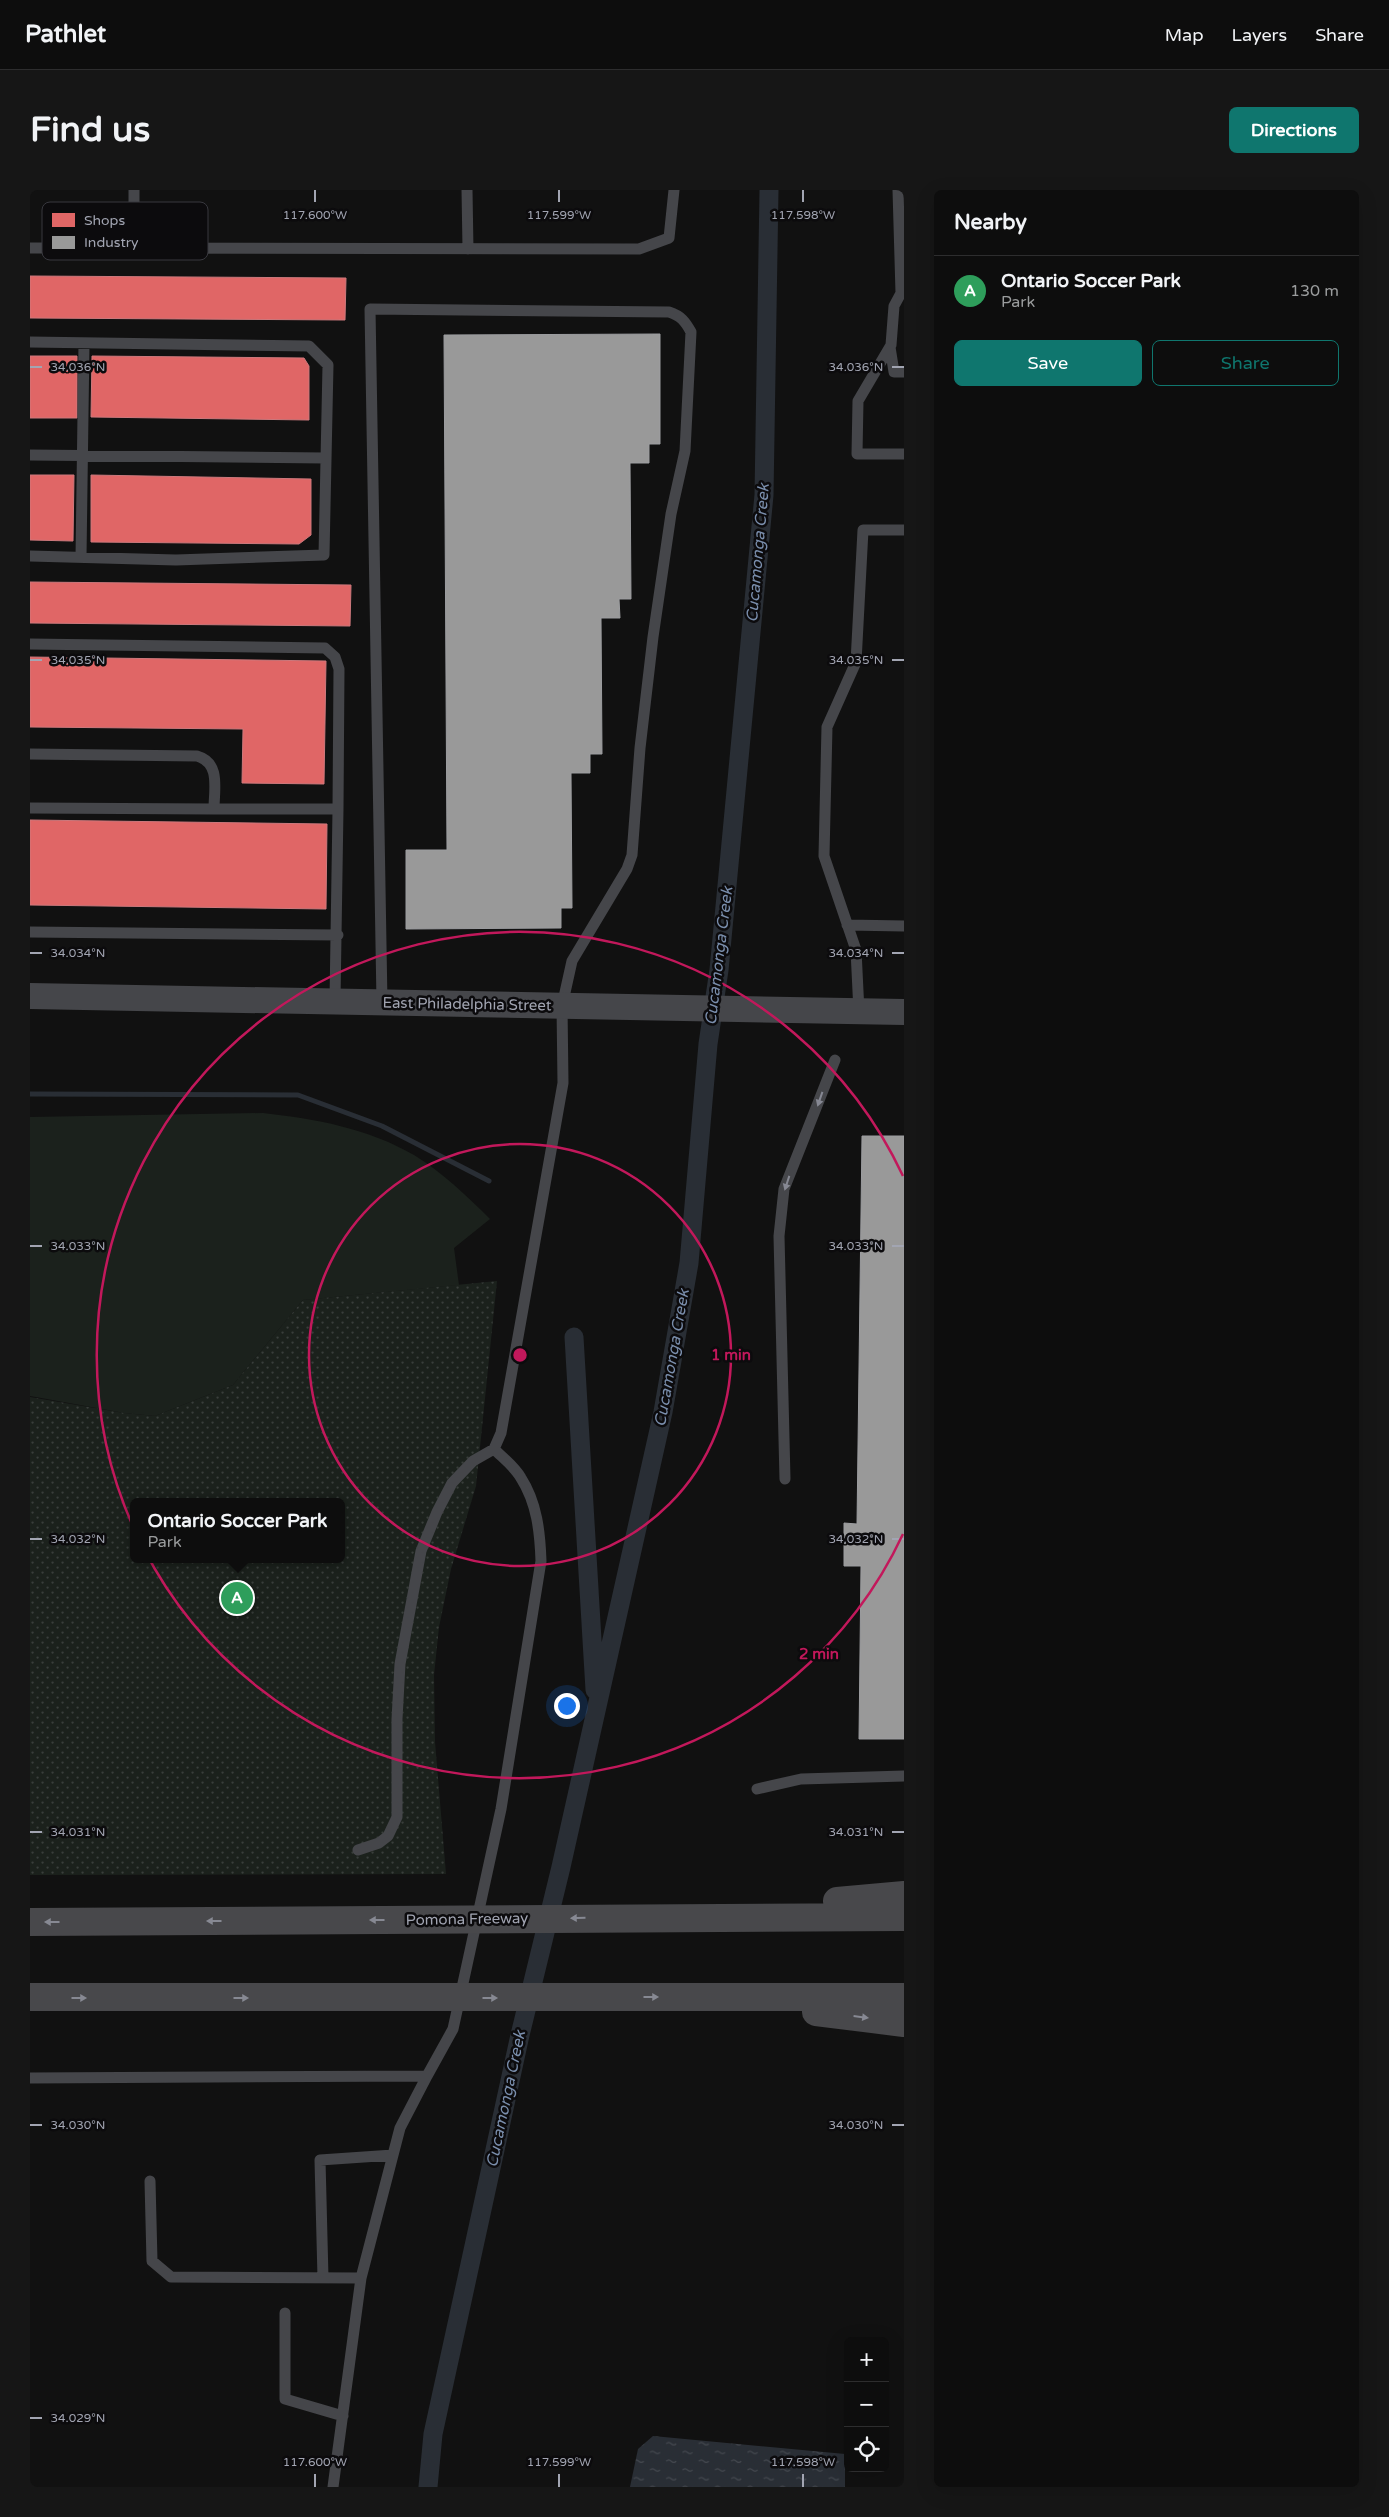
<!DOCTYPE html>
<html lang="en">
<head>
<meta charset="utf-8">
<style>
	:root { --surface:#0d0d0d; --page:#161616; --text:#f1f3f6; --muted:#9a9c9d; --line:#2d2d2e; --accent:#0f766e }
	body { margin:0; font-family:"Varela Round",sans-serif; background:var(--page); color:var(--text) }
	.controls { position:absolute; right:15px; bottom:15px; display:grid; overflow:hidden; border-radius:8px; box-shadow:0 5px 20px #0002 }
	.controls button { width:45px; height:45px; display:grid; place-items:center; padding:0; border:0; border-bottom:1px solid var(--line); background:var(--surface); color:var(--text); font:25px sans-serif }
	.you { position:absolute; left:536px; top:1515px; width:18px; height:18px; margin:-12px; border:4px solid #fff; border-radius:50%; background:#1a73e8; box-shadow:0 0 0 8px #1a73e833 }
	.badge { display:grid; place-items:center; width:32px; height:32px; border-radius:50%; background:var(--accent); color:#fff; font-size:16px; font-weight:700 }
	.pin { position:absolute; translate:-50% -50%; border:2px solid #fff; box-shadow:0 1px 5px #0006 }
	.popup { position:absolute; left:100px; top:1308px; width:215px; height:65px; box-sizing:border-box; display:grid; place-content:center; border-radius:8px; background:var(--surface); filter:drop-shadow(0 1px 4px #0005); font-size:16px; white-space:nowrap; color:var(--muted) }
	.popup b { font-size:19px; color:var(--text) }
	.popup::after { content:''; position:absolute; left:50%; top:100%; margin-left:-10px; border:10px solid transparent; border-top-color:var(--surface) }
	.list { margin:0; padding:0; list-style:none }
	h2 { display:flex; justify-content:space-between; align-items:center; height:65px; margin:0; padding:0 20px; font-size:21px }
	h2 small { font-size:16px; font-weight:400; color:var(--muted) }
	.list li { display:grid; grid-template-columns:32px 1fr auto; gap:15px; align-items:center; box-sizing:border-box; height:70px; padding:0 20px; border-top:1px solid var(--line) }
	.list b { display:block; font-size:19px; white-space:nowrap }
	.list p { margin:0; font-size:16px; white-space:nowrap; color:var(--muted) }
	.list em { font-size:16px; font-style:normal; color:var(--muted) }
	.actions { display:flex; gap:10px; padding:15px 20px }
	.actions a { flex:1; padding:11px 0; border:1px solid var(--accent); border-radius:8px; text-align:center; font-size:18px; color:var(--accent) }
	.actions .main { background:var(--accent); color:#fff }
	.icon { flex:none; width:28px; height:28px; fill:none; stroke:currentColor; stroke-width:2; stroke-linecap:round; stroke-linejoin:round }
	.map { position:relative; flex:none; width:874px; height:2297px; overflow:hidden; border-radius:8px }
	header { display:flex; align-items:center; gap:30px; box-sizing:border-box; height:70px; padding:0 25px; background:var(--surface); border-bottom:1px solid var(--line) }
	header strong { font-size:24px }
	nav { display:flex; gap:28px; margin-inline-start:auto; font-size:18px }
	.intro { display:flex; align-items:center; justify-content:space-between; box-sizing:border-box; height:120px; padding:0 30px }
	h1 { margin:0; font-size:35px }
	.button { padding:12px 22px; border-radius:8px; background:var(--accent); color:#fff; font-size:18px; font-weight:700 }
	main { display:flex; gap:30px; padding:0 30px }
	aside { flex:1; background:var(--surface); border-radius:8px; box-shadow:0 5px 20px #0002 }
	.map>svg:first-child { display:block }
</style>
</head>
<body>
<header>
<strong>Pathlet</strong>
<nav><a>Map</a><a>Layers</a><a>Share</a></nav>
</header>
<div class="intro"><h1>Find us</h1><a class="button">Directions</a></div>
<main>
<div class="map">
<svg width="874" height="2297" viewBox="0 0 874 2297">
	<defs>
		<pattern id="park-dots" width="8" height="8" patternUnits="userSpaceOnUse" patternTransform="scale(1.25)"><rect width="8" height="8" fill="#1b211c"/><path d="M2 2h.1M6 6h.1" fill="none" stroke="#393e3b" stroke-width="1.8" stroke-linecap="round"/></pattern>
		<pattern id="water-ripples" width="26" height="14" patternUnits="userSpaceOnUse" patternTransform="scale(1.25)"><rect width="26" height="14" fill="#292e35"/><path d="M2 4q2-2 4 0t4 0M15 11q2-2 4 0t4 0" fill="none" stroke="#454950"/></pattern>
	</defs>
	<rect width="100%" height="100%" fill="#111"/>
	<!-- grass -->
	<path fill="#1b211c" d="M233,923C286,929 337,938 384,965C412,982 437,1006 460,1029L424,1058L429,1095L273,1110L203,1195L125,1226L94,1223L0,1206V927Z"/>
	<!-- park -->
	<path fill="url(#park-dots)" fill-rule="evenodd" d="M467,1091L446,1296L421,1379L409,1437L404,1485L405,1552L416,1684L0,1685V1207L94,1223L125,1226L203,1195L273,1110ZM103,1312H311V1369H103Z"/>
	<!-- water -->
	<path fill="url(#water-ripples)" d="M623,2246L815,2264V2297H600L608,2259Z"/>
	<!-- shops -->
	<path fill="#e06666" stroke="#cd797d" d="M0,86L316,88L315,130L0,128Z
		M0,166H47V228H0Z
		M62,166L274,168L279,176V230L61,227Z
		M0,285H44L43,351L0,350Z
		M61,285L281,289V345L269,354L61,352Z
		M0,392L321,395L320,436L0,433Z
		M0,467L296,471L294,594L212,593L213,539L0,537Z
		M0,630L297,634L296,719L0,715Z"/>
	<!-- industry -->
	<path fill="#999" stroke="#9c9da0" d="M630,144V254H619V273H600L601,409H589L590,428H571L572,564H560V583H541L542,718H531V738L376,739V660H417L414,145Z
		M832,946H874V1549H829L831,1376H814V1333L827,1334Z"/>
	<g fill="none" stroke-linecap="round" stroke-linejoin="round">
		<!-- stream -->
		<path stroke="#292e35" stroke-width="5" d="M0,904L268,905L352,936L459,991"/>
		<!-- canal -->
		<path stroke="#292e35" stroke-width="19" d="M544,1147L565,1500
			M398,2297L403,2244L490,1845L531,1677L633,1222L659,1073L678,854L689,780L734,305L739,0"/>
		<!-- service -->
		<path stroke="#45464a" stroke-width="11" d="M437,0L438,59
			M868,0L871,103L864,116L861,155L828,211L827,264H874
			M0,58L609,59L639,48L644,0
			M104,58V0
			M0,152L279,156L298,175L294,365L146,370L0,366
			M860,157L864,182H874
			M0,265L295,268
			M51,367L54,153
			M0,454L295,458L305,467L309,479L308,619
			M0,564L167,566C191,573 184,599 184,619H308L305,810
			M0,618L184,619
			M817,735L874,736
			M0,742L308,745
			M829,822L826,760L794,666L797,537L826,472L833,340H874
			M755,1289L749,1046L754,999L805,870
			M727,1599L771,1589L874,1586
			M328,1660L349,1653L358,1646L367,1627V1529L370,1474L391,1361L407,1322L422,1293L443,1271L464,1259L471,1243L533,893L532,816L542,771L597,679L602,665L610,558L623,447L641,324L655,261L661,142C655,131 651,126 639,122L340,119L352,812
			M0,1888L397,1886L423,1839L471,1619L511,1371C510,1342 507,1313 491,1288C485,1277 473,1268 464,1259
			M120,1991L122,2071L141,2087L331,2088L370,1938L397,1886
			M293,2088L290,1970L363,1965
			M255,2123V2209L313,2226
			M303,2297L331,2088"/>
		<!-- tertiary -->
		<path stroke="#45464a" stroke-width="26" d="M0,806L874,822"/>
		<!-- motorway -->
		<path stroke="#48484b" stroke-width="28" d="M807,1711L874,1705
			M0,1732L874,1727
			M0,1807H874
			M786,1822L874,1833"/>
	</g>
	<!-- one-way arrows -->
	<defs><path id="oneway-solid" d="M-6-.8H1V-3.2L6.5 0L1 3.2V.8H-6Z" transform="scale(1.25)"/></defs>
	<g fill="#868893">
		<use href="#oneway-solid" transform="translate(790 909) rotate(109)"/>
		<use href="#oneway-solid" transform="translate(757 993) rotate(108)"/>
	</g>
	<g fill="#878993">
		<use href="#oneway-solid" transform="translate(548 1728) rotate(179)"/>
		<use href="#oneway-solid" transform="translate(347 1730) rotate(180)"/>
		<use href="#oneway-solid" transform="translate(184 1731) rotate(180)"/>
		<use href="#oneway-solid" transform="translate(22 1732) rotate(180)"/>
		<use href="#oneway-solid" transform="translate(621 1807)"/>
		<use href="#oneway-solid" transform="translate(49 1808)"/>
		<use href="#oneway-solid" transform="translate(211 1808)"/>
		<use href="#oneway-solid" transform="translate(460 1808)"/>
		<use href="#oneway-solid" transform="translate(831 1827) rotate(7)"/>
	</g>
	<!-- ticks -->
	<path fill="none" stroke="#a2a5b2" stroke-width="2" d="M285,0V12M529,0V12M773,0V12M0,177H12M862,177H874M0,470H12M862,470H874M0,763H12M862,763H874M0,1056H12M862,1056H874M0,1349H12M862,1349H874M0,1642H12M862,1642H874M0,1935H12M862,1935H874M0,2228H12M285,2284V2297M529,2284V2297M773,2284V2297"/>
	<!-- distance rings -->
	<g fill="none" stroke="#c2185b" stroke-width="2.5">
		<circle cx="490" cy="1165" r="211"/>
		<path d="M873 1344A423 423 0 1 1 873 986"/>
	</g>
	<g text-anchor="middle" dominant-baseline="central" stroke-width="5" stroke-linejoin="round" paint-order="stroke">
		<!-- street labels -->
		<g font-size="15" fill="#a2a5b2" stroke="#0c0b0d">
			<text transform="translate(437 814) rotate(1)">East Philadelphia Street</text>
			<text transform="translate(437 1729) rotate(-1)">Pomona Freeway</text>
		</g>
		<!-- water labels -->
		<g font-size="16" font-style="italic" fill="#7a8eac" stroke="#0c0b0d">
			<text transform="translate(728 363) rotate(-85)">Cucamonga Creek</text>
			<text transform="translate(689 766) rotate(-83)">Cucamonga Creek</text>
			<text transform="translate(642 1168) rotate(-80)">Cucamonga Creek</text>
			<text transform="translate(476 1909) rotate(-78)">Cucamonga Creek</text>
		</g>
	</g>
	<!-- legend -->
	<rect x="12" y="12" width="166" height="58" rx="8" fill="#0c0b0d" stroke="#39393f" stroke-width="1"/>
	<rect x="22" y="23" width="23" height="14" fill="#e06666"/>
	<rect x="22" y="46" width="23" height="13" fill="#999"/>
	<g font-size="14" fill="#a2a5b2">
		<text x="54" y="35">Shops</text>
		<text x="54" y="57">Industry</text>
	</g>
	<g font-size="12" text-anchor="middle" fill="#a2a5b2" stroke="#0c0b0d" stroke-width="5" stroke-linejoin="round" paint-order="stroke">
		<text x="285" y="29">117.600°W</text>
		<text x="529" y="29">117.599°W</text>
		<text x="773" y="29">117.598°W</text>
		<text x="48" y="181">34.036°N</text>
		<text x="826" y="181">34.036°N</text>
		<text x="48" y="474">34.035°N</text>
		<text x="826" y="474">34.035°N</text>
		<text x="48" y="767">34.034°N</text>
		<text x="826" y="767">34.034°N</text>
		<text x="48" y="1060">34.033°N</text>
		<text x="826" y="1060">34.033°N</text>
		<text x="48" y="1353">34.032°N</text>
		<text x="826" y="1353">34.032°N</text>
		<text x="48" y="1646">34.031°N</text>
		<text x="826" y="1646">34.031°N</text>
		<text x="48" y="1939">34.030°N</text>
		<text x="826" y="1939">34.030°N</text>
		<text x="48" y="2232">34.029°N</text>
		<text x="285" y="2276">117.600°W</text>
		<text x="529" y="2276">117.599°W</text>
		<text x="773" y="2276">117.598°W</text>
	</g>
	<circle cx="490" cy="1165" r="8" fill="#c2185b" stroke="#0c0b0d" stroke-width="2.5"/>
	<g font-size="15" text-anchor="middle" font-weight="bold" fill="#c2185b" stroke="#0c0b0d" stroke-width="5" stroke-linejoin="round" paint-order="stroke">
		<text x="701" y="1170">1 min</text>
		<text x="789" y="1469">2 min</text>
	</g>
</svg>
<div class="controls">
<button>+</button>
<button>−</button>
<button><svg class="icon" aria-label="locate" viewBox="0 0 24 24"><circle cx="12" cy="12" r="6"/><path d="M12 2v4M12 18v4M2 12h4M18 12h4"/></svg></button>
</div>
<div class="you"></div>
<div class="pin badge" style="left:207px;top:1408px;background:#2e9e5b">A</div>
<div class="popup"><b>Ontario Soccer Park</b>Park</div>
</div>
<aside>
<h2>Nearby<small></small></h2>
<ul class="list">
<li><span class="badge" style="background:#2e9e5b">A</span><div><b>Ontario Soccer Park</b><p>Park</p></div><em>130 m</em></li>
</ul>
<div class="actions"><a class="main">Save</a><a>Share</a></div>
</aside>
</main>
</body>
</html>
